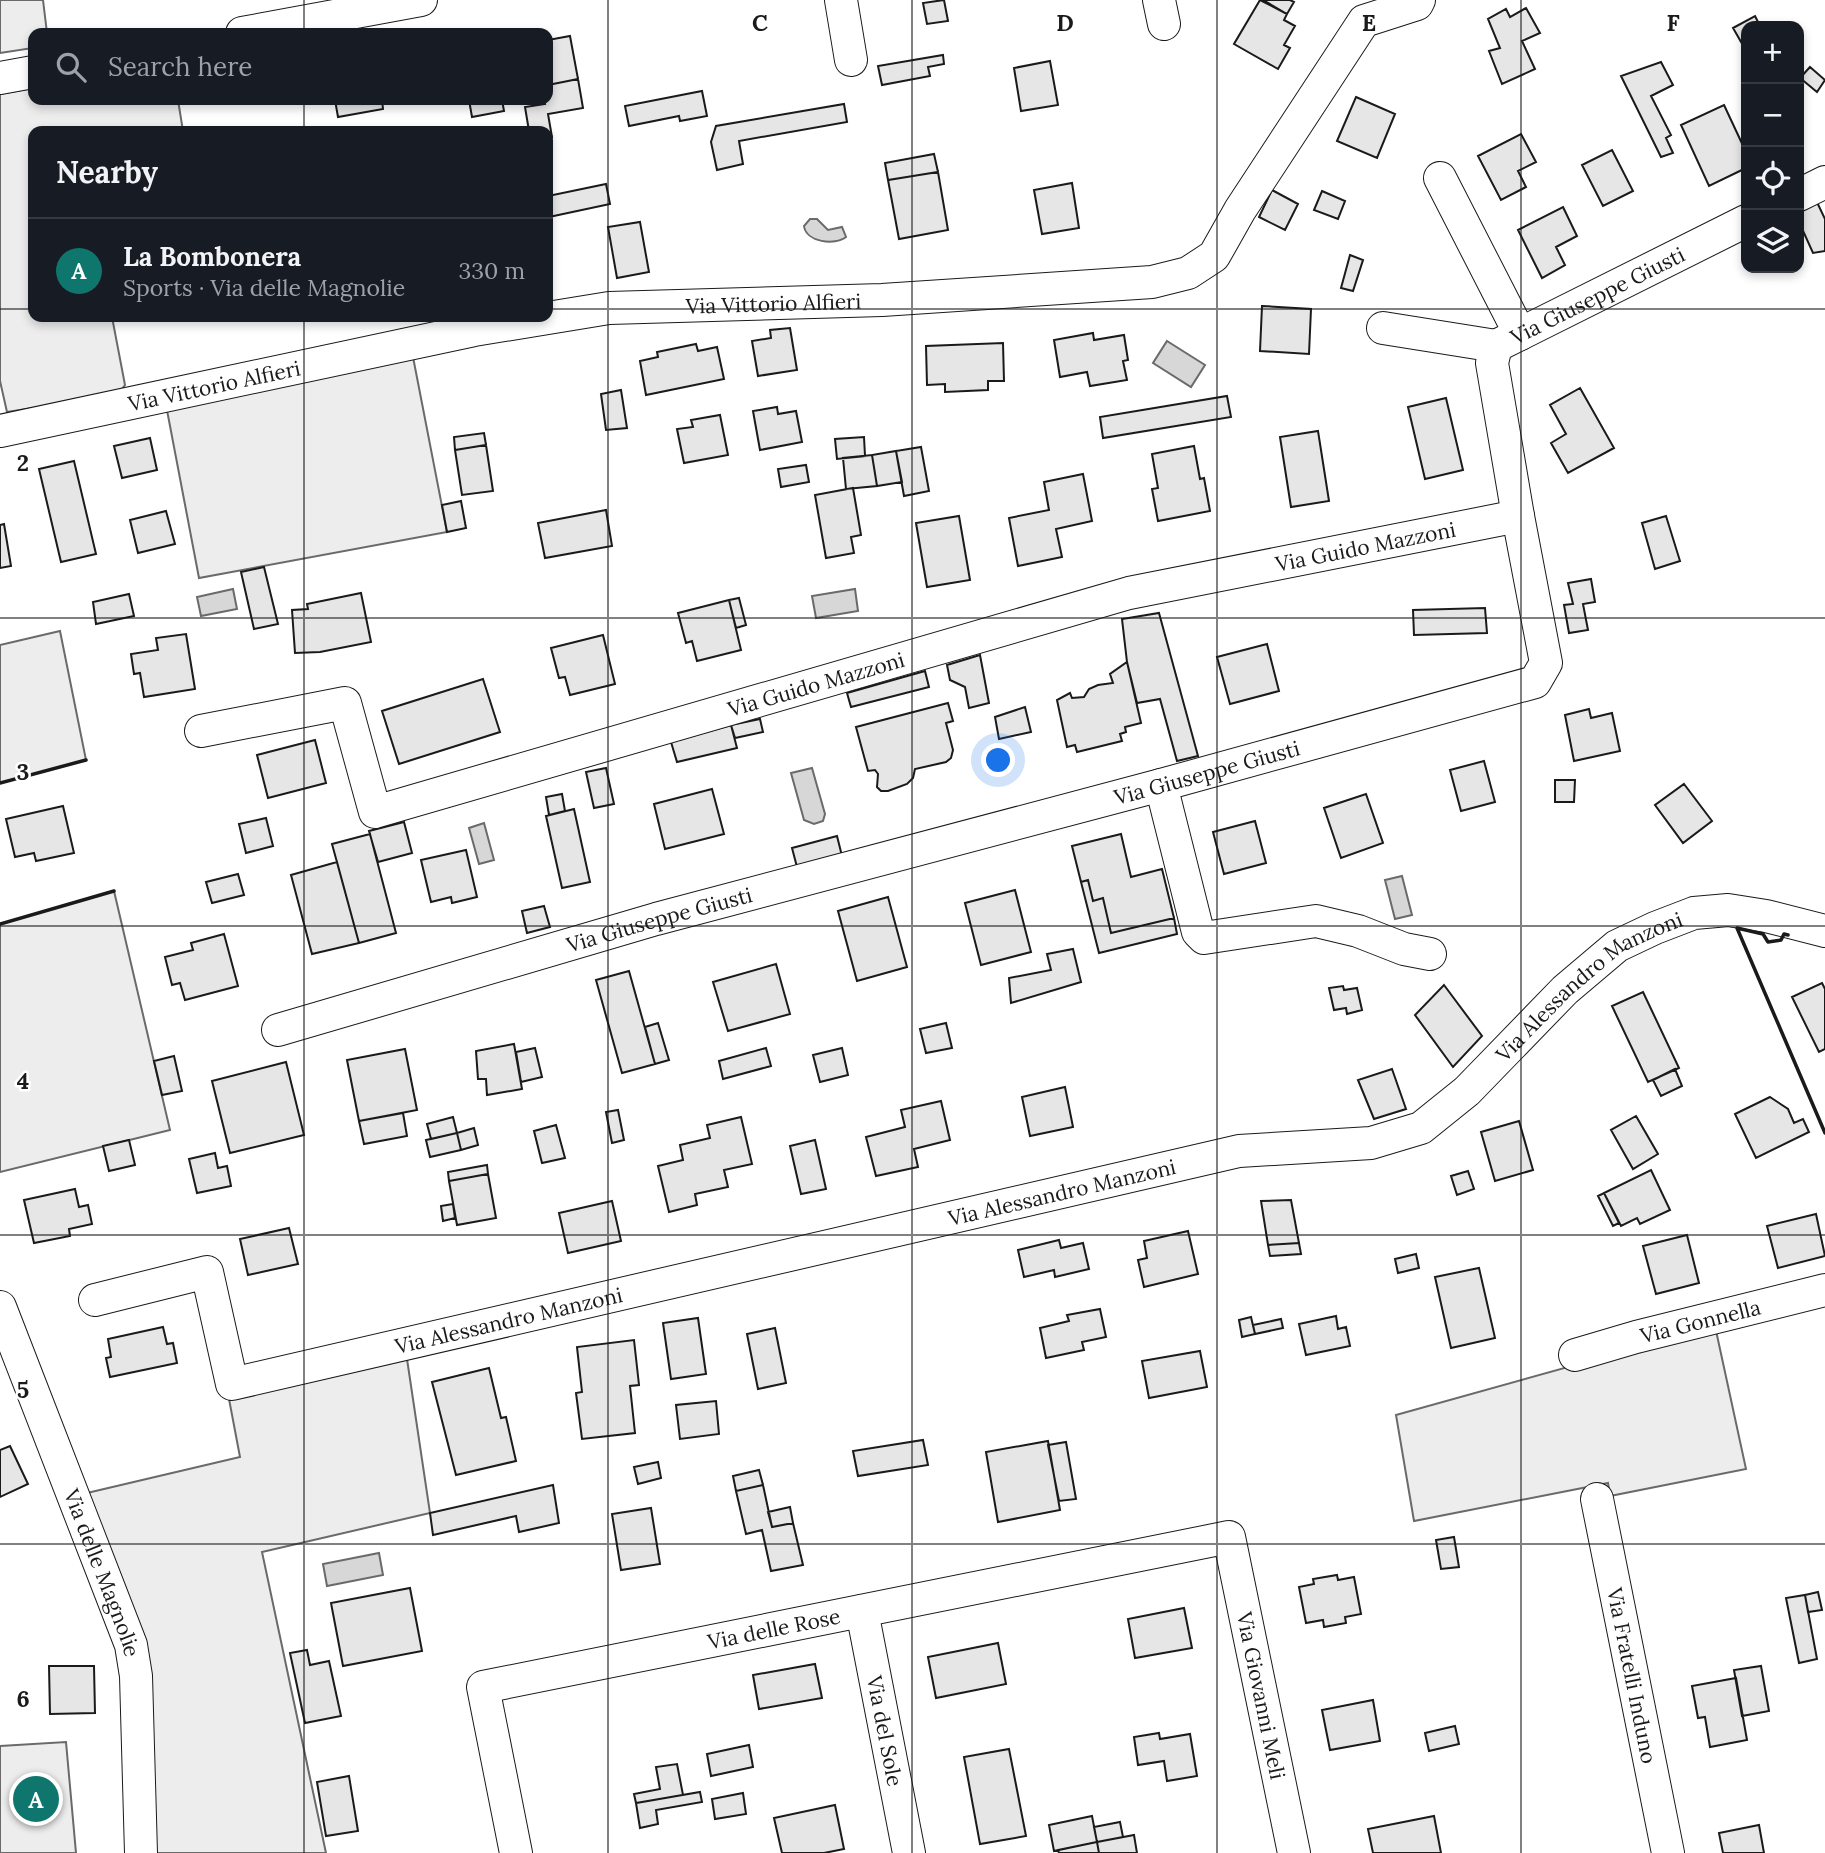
<!DOCTYPE html>
<html lang="en">
<head>
<meta charset="utf-8">
<style>
	:root { --surface:#171b24; --page:#242831; --text:#f1f3f6; --muted:#9ea1a6; --line:#363941; --accent:#0f766e }
	body { margin:0; font-family:Lora,serif; background:var(--page); color:var(--text) }
	.controls { position:absolute; right:21px; top:21px; display:grid; overflow:hidden; border-radius:14px; box-shadow:0 4px 10px #0003 }
	.controls button { width:63px; height:63px; display:grid; place-items:center; padding:0; border:0; border-bottom:2px solid var(--line); background:var(--surface); color:var(--text); font:35px sans-serif }
	.you { position:absolute; left:999px; top:761px; width:24px; height:24px; margin:-18px; border:5px solid #fff; border-radius:50%; background:#1a73e8; box-shadow:0 0 0 10px #1a73e833 }
	.badge { display:grid; place-items:center; width:46px; height:46px; border-radius:50%; background:var(--accent); color:#fff; font-size:23px; font-weight:700 }
	.pin { position:absolute; translate:-50% -50%; border:4px solid #fff; box-shadow:0 2px 7px #0006 }
	.list { margin:0; padding:0; list-style:none }
	h2 { display:flex; justify-content:space-between; align-items:center; height:91px; margin:0; padding:0 28px; font-size:30px }
	h2 small { font-size:23px; font-weight:400; color:var(--muted) }
	.list li { display:grid; grid-template-columns:46px 1fr auto; gap:21px; align-items:center; box-sizing:border-box; height:105px; padding:0 28px; border-top:2px solid var(--line) }
	.list b { display:block; font-size:26px; white-space:nowrap }
	.list p { margin:0; font-size:23px; white-space:nowrap; color:var(--muted) }
	.list em { font-size:23px; font-style:normal; color:var(--muted) }
	.icon { flex:none; width:38px; height:38px; fill:none; stroke:currentColor; stroke-width:2; stroke-linecap:round; stroke-linejoin:round }
	.map { position:relative; flex:none; width:1825px; height:1853px; overflow:hidden }
	.search { position:absolute; background:var(--surface); box-shadow:0 4px 10px #0003; left:28px; top:28px; width:525px; height:77px; display:flex; align-items:center; gap:18px; box-sizing:border-box; padding:0 24px; border-radius:14px; color:var(--muted); font-size:26px }
	.panel { position:absolute; background:var(--surface); box-shadow:0 4px 10px #0003; left:28px; top:126px; width:525px; height:196px; border-radius:14px }
	.map>svg:first-child { display:block }
</style>
</head>
<body>
<div class="map">
<svg width="1825" height="1853" viewBox="0 0 1825 1853">
	<rect width="100%" height="100%" fill="#fff"/>
	<!-- built -->
	<path fill="#ededed" stroke="#6a6a6a" stroke-width="2" d="M0,0H43L47,33H33V48L0,53Z
		M33,88V100H178L183,131H33V317H112L125,385L117,395L7,412L0,381V94Z
		M413,357L447,532L199,578L166,405Z
		M60,631L86,760L0,783V645Z
		M114,891L170,1130L0,1172V924Z
		M1715,1326L1746,1469L1610,1496L1608,1483L1414,1521L1396,1415Z
		M407,1359L430,1513L262,1552L326,1853H153L149,1665L87,1493L240,1457L229,1399Z
		M66,1742L76,1853H0V1746Z"/>
	<!-- water -->
	<path fill="#d7d7d7" stroke="#6a6a6a" stroke-width="2" d="M810,219H817L828,230L842,227L846,237C835,246 806,242 804,226Z
		M1167,341L1205,365L1191,387L1153,363Z
		M233,589L237,609L201,616L197,597Z
		M855,589L858,611L816,618L812,596Z
		M812,768L825,814L823,821L814,824L804,820L791,773Z
		M484,823L494,860L479,864L469,828Z
		M1402,876L1412,915L1395,919L1385,880Z
		M379,1553L383,1575L327,1586L323,1564Z"/>
	<!-- building -->
	<path fill="#e6e6e6" stroke="#1a1a1a" stroke-width="2" d="M944,0L948,21L927,24L923,3Z
		M1260,0L1287,14L1284,20L1295,26L1284,45L1290,48L1278,69L1234,44Z
		M1263,0H1290L1294,2L1287,14Z
		M1526,8L1540,33L1522,41L1535,69L1502,84L1489,51L1500,48L1488,19L1506,9L1510,17Z
		M1755,16L1760,26H1746V45L1744,47L1733,28Z
		M570,36L578,79L548,85V40Z
		M943,55L944,64L928,67L930,76L882,85L878,66Z
		M1050,61L1058,105L1021,111L1014,68Z
		M1661,62L1673,85L1651,96L1671,135L1666,138L1673,153L1661,157L1621,76Z
		M1810,67L1825,80L1817,92L1800,78Z
		M578,79L583,108L548,114L552,137L548,138V131H529L525,107L545,104L544,100H548V85Z
		M702,91L707,116L680,121L679,116L629,126L625,106Z
		M1356,97L1395,114L1377,158L1337,141Z
		M335,100H382L383,109L338,117Z
		M469,100H502L504,111L472,117Z
		M844,104L847,122L739,141L743,164L717,170L711,142L716,126Z
		M1724,105L1746,152V168L1709,186L1681,125Z
		M1521,134L1536,162L1518,171L1526,187L1501,200L1478,156Z
		M1612,150L1633,191L1603,206L1582,165Z
		M934,154L938,172L888,180L885,163Z
		M938,172L948,230L899,239L888,180Z
		M1072,183L1079,228L1042,234L1034,190Z
		M606,184L610,204L549,217L548,196Z
		M1272,190L1298,204L1285,230L1259,217Z
		M1322,191L1345,201L1338,219L1314,210Z
		M1815,198L1825,219V251L1813,253L1799,222V206Z
		M1563,207L1577,236L1556,247L1565,265L1542,278L1518,230Z
		M640,222L649,272L617,278L608,227Z
		M1350,255L1363,260L1353,291L1341,288Z
		M1262,306L1311,309L1309,354L1260,351Z
		M790,328L797,370L758,376L752,341L771,338L770,330Z
		M1093,333L1094,340L1124,335L1128,360L1123,361L1127,380L1090,386L1087,372L1060,377L1054,340Z
		M1003,343L1004,381H988V390L945,392V384L927,385L926,346Z
		M696,344L698,351L717,347L724,379L646,395L640,361L658,357L657,352Z
		M1580,388L1614,448L1568,473L1551,443L1566,434L1550,405Z
		M621,390L627,428L606,430L601,394Z
		M1227,396L1231,417L1103,438L1100,417Z
		M1446,398L1463,470L1425,479L1408,407Z
		M777,407L778,414L796,411L802,442L760,450L753,411Z
		M720,415L728,455L684,463L677,429L693,427L691,420Z
		M1318,431L1329,501L1291,507L1280,437Z
		M484,433L486,445L455,450L454,437Z
		M864,437L865,456L837,459L835,439Z
		M150,438L157,470L122,478L114,446Z
		M486,445L493,491L462,495L455,450Z
		M1194,446L1200,479L1204,478L1210,511L1158,521L1152,489L1158,488L1152,454Z
		M921,447L929,491L904,496L896,451Z
		M896,451L902,482L877,486L872,455Z
		M872,455L877,486L846,489L843,458Z
		M74,461L96,554L61,562L39,469Z
		M806,465L809,482L781,487L778,469Z
		M1083,474L1092,521L1056,529L1062,557L1018,566L1009,518L1049,510L1044,482Z
		M853,488L861,535L851,537L854,553L826,558L815,495Z
		M461,501L466,528L447,532L442,505Z
		M606,510L612,546L545,558L538,523Z
		M166,511L175,544L138,553L130,520Z
		M959,516L970,580L927,587L916,523Z
		M1666,516L1680,561L1655,569L1642,523Z
		M4,524L11,566L0,568V525Z
		M264,567L278,624L254,629L241,572Z
		M1591,579L1595,602L1583,604L1588,630L1569,633L1564,605L1573,604L1568,583Z
		M361,593L371,642L320,652L295,653L292,610L308,609L307,604Z
		M129,594L134,616L96,624L93,602Z
		M739,598L746,625L736,628L729,600Z
		M729,600L741,650L697,661L692,641L686,643L678,613Z
		M1485,608L1487,633L1414,635L1413,610Z
		M1159,613L1198,756L1177,761L1160,699L1137,703L1127,662L1122,619Z
		M186,634L195,689L144,697L140,673L134,674L131,654L158,650L156,638Z
		M603,635L615,684L570,695L565,677L559,678L551,648Z
		M1267,644L1279,691L1230,704L1217,657Z
		M980,655L989,703L969,708L965,687L950,680L947,665Z
		M1127,662L1141,723L1125,727L1126,732L1120,734L1122,741L1077,752L1075,745L1067,747L1057,700L1070,693L1072,698L1084,697L1089,689L1098,685L1113,683L1110,674Z
		M925,671L929,687L851,707L847,693Z
		M483,679L500,732L399,764L382,711Z
		M948,703L953,721L946,723L953,750L951,758L946,762L915,769L913,778L907,784L888,791H881L877,787L878,774L875,770L868,771L856,727Z
		M1025,707L1031,732L999,739L995,717Z
		M1589,709L1591,718L1612,713L1620,751L1574,761L1565,715Z
		M760,719L763,732L735,738L731,725Z
		M731,725L737,748L677,762L671,742Z
		M315,740L326,783L268,798L257,755Z
		M1484,761L1495,802L1461,811L1450,770Z
		M606,768L614,804L594,808L586,772Z
		M1555,780H1575L1574,802H1555Z
		M1684,784L1712,821L1683,843L1655,805Z
		M712,789L724,834L665,849L654,804Z
		M562,794L565,811L549,815L546,797Z
		M1366,794L1383,843L1341,858L1324,808Z
		M63,806L74,853L36,861L34,853L15,857L6,819Z
		M574,809L590,882L562,888L546,816Z
		M266,818L273,846L246,853L239,824Z
		M1255,821L1266,863L1224,874L1213,832Z
		M404,822L412,853L378,862L369,831Z
		M370,834L396,933L359,943L332,844Z
		M1121,834L1131,877L1162,869L1174,918L1111,933L1103,898L1093,901L1088,880L1081,882L1072,846Z
		M837,836L842,856L797,867L792,848Z
		M466,850L477,897L452,903L451,897L431,902L421,860Z
		M337,862L359,943L312,954L291,875Z
		M238,874L244,895L212,903L206,882Z
		M1088,880L1093,901L1103,898L1111,933L1174,918L1177,934L1099,953L1081,882Z
		M1015,890L1031,952L981,965L965,903Z
		M888,897L907,967L857,981L838,911Z
		M544,906L550,927L527,933L522,911Z
		M224,934L238,986L185,1000L180,983L172,985L165,957L193,950L191,943Z
		M1073,949L1081,982L1011,1003L1009,978L1051,970L1047,954Z
		M776,964L790,1014L728,1031L713,982Z
		M629,971L655,1064L622,1073L596,980Z
		M1822,983L1825,989V1049L1819,1052L1792,997Z
		M1444,985L1482,1036L1453,1067L1415,1015Z
		M1343,986L1344,990L1357,988L1362,1010L1347,1014L1346,1008L1334,1010L1329,988Z
		M1643,992L1679,1068L1648,1082L1612,1006Z
		M658,1023L669,1060L655,1064L645,1027Z
		M946,1023L952,1048L926,1053L920,1029Z
		M514,1044L522,1089L487,1095L486,1079H478L476,1051Z
		M535,1048L542,1077L521,1082L516,1052Z
		M766,1048L771,1066L723,1079L719,1061Z
		M842,1048L848,1075L820,1082L813,1055Z
		M405,1049L417,1110L359,1121L347,1060Z
		M174,1056L182,1091L162,1095L154,1061Z
		M286,1062L304,1135L230,1153L212,1081Z
		M1392,1069L1406,1109L1374,1119L1358,1080Z
		M1675,1069L1682,1086L1661,1096L1653,1080Z
		M1065,1087L1073,1127L1030,1136L1022,1097Z
		M1770,1097L1788,1109L1794,1123L1803,1119L1809,1132L1756,1158L1735,1114Z
		M941,1101L950,1140L914,1149L918,1167L876,1176L866,1137L905,1127L901,1110Z
		M618,1110L624,1140L612,1143L606,1112Z
		M403,1113L407,1136L364,1144L359,1121Z
		M1636,1116L1658,1154L1633,1169L1611,1130Z
		M453,1117L457,1133L431,1139L427,1124Z
		M741,1117L752,1164L724,1170L728,1187L695,1194L697,1205L669,1212L658,1166L683,1160L680,1145L710,1138L707,1125Z
		M1519,1121L1533,1170L1495,1181L1481,1132Z
		M556,1125L565,1158L542,1163L534,1131Z
		M474,1128L478,1145L461,1150L457,1133Z
		M457,1133L461,1150L430,1157L426,1140Z
		M129,1140L135,1165L109,1171L103,1146Z
		M815,1140L826,1189L801,1194L790,1146Z
		M215,1153L218,1168L227,1166L231,1186L197,1193L189,1159Z
		M487,1165L488,1174L449,1181L448,1172Z
		M1651,1170L1670,1210L1640,1224L1637,1218L1621,1226L1604,1193Z
		M1468,1171L1474,1189L1457,1195L1451,1176Z
		M488,1174L496,1218L457,1225L449,1181Z
		M75,1189L79,1207L88,1205L92,1224L69,1229L70,1236L34,1243L24,1200Z
		M1604,1193L1619,1223L1613,1226L1598,1196Z
		M1291,1200L1299,1243L1268,1245L1261,1201Z
		M612,1201L621,1241L568,1253L559,1213Z
		M453,1204L455,1218L443,1221L441,1206Z
		M1816,1214L1825,1256L1778,1268L1767,1226Z
		M289,1228L298,1264L248,1275L240,1239Z
		M1188,1231L1198,1274L1144,1287L1138,1260L1147,1258L1144,1241Z
		M1687,1235L1699,1283L1656,1294L1643,1246Z
		M1059,1240L1061,1248L1083,1243L1089,1269L1055,1277L1054,1270L1024,1277L1018,1250Z
		M1299,1243L1301,1254L1270,1256L1268,1245Z
		M1416,1254L1419,1268L1398,1273L1395,1259Z
		M1479,1268L1495,1338L1451,1348L1435,1277Z
		M1100,1309L1106,1337L1082,1342L1084,1350L1046,1358L1040,1328L1069,1321L1067,1315Z
		M1336,1316L1338,1329L1346,1327L1350,1346L1306,1355L1299,1324Z
		M1251,1317L1255,1334L1242,1337L1239,1320Z
		M698,1318L706,1374L671,1379L663,1323Z
		M1281,1319L1283,1328L1255,1334L1253,1325Z
		M163,1327L167,1344L173,1343L177,1363L110,1377L106,1358L111,1357L108,1339Z
		M775,1328L786,1383L758,1389L747,1334Z
		M634,1340L639,1385L630,1386L635,1433L582,1439L576,1393L582,1392L577,1347Z
		M1200,1351L1207,1387L1149,1398L1142,1361Z
		M489,1368L501,1418L506,1417L516,1461L456,1475L432,1382Z
		M716,1401L719,1434L680,1439L676,1405Z
		M923,1440L928,1465L858,1476L853,1451Z
		M1048,1441L1060,1510L998,1522L986,1452Z
		M1066,1442L1076,1499L1059,1501L1048,1445Z
		M10,1446L28,1484L0,1497V1450Z
		M658,1462L661,1478L638,1484L634,1467Z
		M759,1470L763,1485L736,1491L733,1476Z
		M553,1485L559,1523L519,1532L516,1516L433,1535L430,1513Z
		M763,1485L772,1527L793,1523L803,1565L771,1571L762,1530L746,1534L736,1491Z
		M790,1507L793,1523L772,1527L768,1512Z
		M651,1508L660,1564L621,1570L612,1514Z
		M1454,1537L1459,1567L1441,1569L1436,1540Z
		M1337,1575L1338,1580L1354,1577L1361,1614L1345,1617L1346,1623L1324,1627L1323,1620L1306,1623L1299,1587L1314,1584L1313,1579Z
		M410,1588L422,1651L343,1666L331,1603Z
		M1818,1592L1822,1610L1808,1612L1805,1595Z
		M1805,1595L1817,1659L1799,1663L1786,1598Z
		M1184,1608L1192,1648L1135,1658L1128,1619Z
		M998,1643L1006,1684L936,1698L928,1657Z
		M307,1650L310,1665L329,1661L341,1716L305,1723L290,1653Z
		M815,1664L822,1698L759,1709L753,1675Z
		M49,1666H94L95,1713L50,1714Z
		M1761,1666L1769,1711L1742,1716L1734,1670Z
		M1736,1678L1747,1740L1710,1747L1705,1717L1698,1718L1692,1686Z
		M1373,1700L1380,1741L1330,1750L1322,1710Z
		M1455,1726L1459,1744L1429,1751L1425,1733Z
		M1159,1733L1160,1739L1190,1734L1197,1776L1167,1781L1164,1761L1138,1765L1134,1737Z
		M749,1745L753,1767L711,1776L707,1754Z
		M1009,1749L1026,1836L980,1844L964,1757Z
		M677,1764L683,1795L636,1803L634,1794L660,1789L656,1767Z
		M349,1776L358,1831L326,1836L317,1782Z
		M700,1792L702,1802L656,1810L658,1824L640,1828L636,1803Z
		M743,1793L746,1814L715,1819L712,1799Z
		M835,1805L844,1849L824,1853H782L774,1818Z
		M1092,1816L1097,1842L1054,1851L1049,1825Z
		M1434,1816L1441,1853H1373L1368,1829Z
		M1120,1822L1123,1837L1097,1842L1094,1827Z
		M1759,1825L1764,1853H1723L1719,1833Z
		M1134,1835L1137,1853H1099L1097,1842Z
		M1097,1842L1099,1853H1059L1058,1850Z"/>
	<g fill="none" stroke-linecap="round" stroke-linejoin="round">
		<!-- minor casing -->
		<g stroke="#1a1a1a" stroke-width="34">
			<g id="minor">
				<path d="M841,0L851,60"/>
				<path d="M1159,0L1164,24"/>
				<path d="M242,33L421,0"/>
				<path d="M0,78L33,72"/>
				<path d="M1440,178L1520,334"/>
				<path d="M1799,195L1825,182"/>
				<path d="M1383,328L1496,346"/>
				<path id="s1" d="M0,431L474,330L609,308L882,300L1152,282L1188,273L1214,256L1240,210L1364,21L1417,4L1419,0"/>
				<path id="s2" d="M201,731L345,703L375,812L1129,593L1518,516"/>
				<path d="M1161,785L1198,932L1204,938L1316,921L1358,931L1404,949L1430,954"/>
				<path id="s3" d="M278,1030L656,919L1161,785L1535,682L1546,663L1518,516L1492,363L1496,346L1746,221"/>
				<path id="s4" d="M95,1300L207,1272L232,1384L1239,1151L1371,1143L1421,1128L1467,1091L1565,990L1617,946L1655,928L1694,913L1728,910L1766,916L1825,931"/>
				<path id="s5" d="M0,1307L131,1645L136,1676L141,1853"/>
				<path id="s6" d="M1575,1355L1636,1337L1825,1290"/>
				<path id="s7" d="M1597,1499L1668,1853"/>
				<path id="s8" d="M862,1611L909,1853"/>
				<path id="s9" d="M516,1853L483,1687L1229,1537L1294,1853"/>
			</g>
		</g>
		<!-- minor -->
		<use href="#minor" stroke="#fff" stroke-width="32"/>
		<!-- wall -->
		<path stroke="#1a1a1a" stroke-width="3.5" d="M0,783L86,760
			M0,924L114,891
			M1788,935L1784,934L1781,940L1768,942L1763,934L1737,928L1825,1133"/>
	</g>
	<!-- grid -->
	<path fill="none" stroke="#1a1a1a" stroke-width="2" stroke-opacity="0.55" d="M304,0V33M608,0V1853M912,0V1853M1217,0V1853M1521,0V1853M304,100V131M0,309H33M548,309H1825M304,317V1853M0,618H1825M0,926H1825M0,1235H1825M0,1544H1825"/>
	<g text-anchor="middle" dominant-baseline="central" stroke-width="5" stroke-linejoin="round" paint-order="stroke">
		<!-- street labels -->
		<g font-size="21" fill="#1a1a1a" stroke="#fff">
			<text stroke="none"><textPath href="#s3" startOffset="1762">Via Giuseppe Giusti</textPath></text>
			<text stroke="none"><textPath href="#s1" startOffset="786">Via Vittorio Alfieri</textPath></text>
			<text stroke="none"><textPath href="#s1" startOffset="219">Via Vittorio Alfieri</textPath></text>
			<text stroke="none"><textPath href="#s2" startOffset="1286">Via Guido Mazzoni</textPath></text>
			<text stroke="none"><textPath href="#s2" startOffset="719">Via Guido Mazzoni</textPath></text>
			<text stroke="none"><textPath href="#s3" startOffset="964">Via Giuseppe Giusti</textPath></text>
			<text stroke="none"><textPath href="#s3" startOffset="397">Via Giuseppe Giusti</textPath></text>
			<text stroke="none"><textPath href="#s4" startOffset="1670">Via Alessandro Manzoni</textPath></text>
			<text stroke="none"><textPath href="#s4" startOffset="1082">Via Alessandro Manzoni</textPath></text>
			<text stroke="none"><textPath href="#s4" startOffset="514">Via Alessandro Manzoni</textPath></text>
			<text stroke="none"><textPath href="#s6" startOffset="130">Via Gonnella</textPath></text>
			<text stroke="none"><textPath href="#s5" startOffset="285">Via delle Magnolie</textPath></text>
			<text stroke="none"><textPath href="#s9" startOffset="466">Via delle Rose</textPath></text>
			<text stroke="none"><textPath href="#s7" startOffset="180">Via Fratelli Induno</textPath></text>
			<text stroke="none"><textPath href="#s9" startOffset="1092">Via Giovanni Meli</textPath></text>
			<text stroke="none"><textPath href="#s8" startOffset="122">Via del Sole</textPath></text>
		</g>
	</g>
	<g font-size="23" text-anchor="middle" font-weight="bold" fill="#1a1a1a" stroke="#fff" stroke-width="5" stroke-linejoin="round" paint-order="stroke">
		<text x="760" y="31">C</text>
		<text x="1065" y="31">D</text>
		<text x="1369" y="31">E</text>
		<text x="1673" y="31">F</text>
		<text x="23" y="471">2</text>
		<text x="23" y="780">3</text>
		<text x="23" y="1089">4</text>
		<text x="23" y="1398">5</text>
		<text x="23" y="1707">6</text>
	</g>
</svg>
<div class="controls">
<button>+</button>
<button>−</button>
<button><svg class="icon" aria-label="locate" viewBox="0 0 24 24"><circle cx="12" cy="12" r="6"/><path d="M12 2v4M12 18v4M2 12h4M18 12h4"/></svg></button>
<button><svg class="icon" aria-label="layers" viewBox="0 0 24 24"><path d="M12 4l9 5-9 5-9-5zM3 14l9 5 9-5"/></svg></button>
</div>
<div class="you"></div>
<div class="pin badge" style="left:36px;top:1799px">A</div>
<div class="search"><svg class="icon" aria-label="search" viewBox="0 0 24 24"><circle cx="10" cy="10" r="6"/><path d="M15 15l6 6"/></svg>Search here</div>
<section class="panel">
<h2>Nearby<small></small></h2>
<ul class="list">
<li><span class="badge">A</span><div><b>La Bombonera</b><p>Sports · Via delle Magnolie</p></div><em>330 m</em></li>
</ul>
</section>
</div>
</body>
</html>
